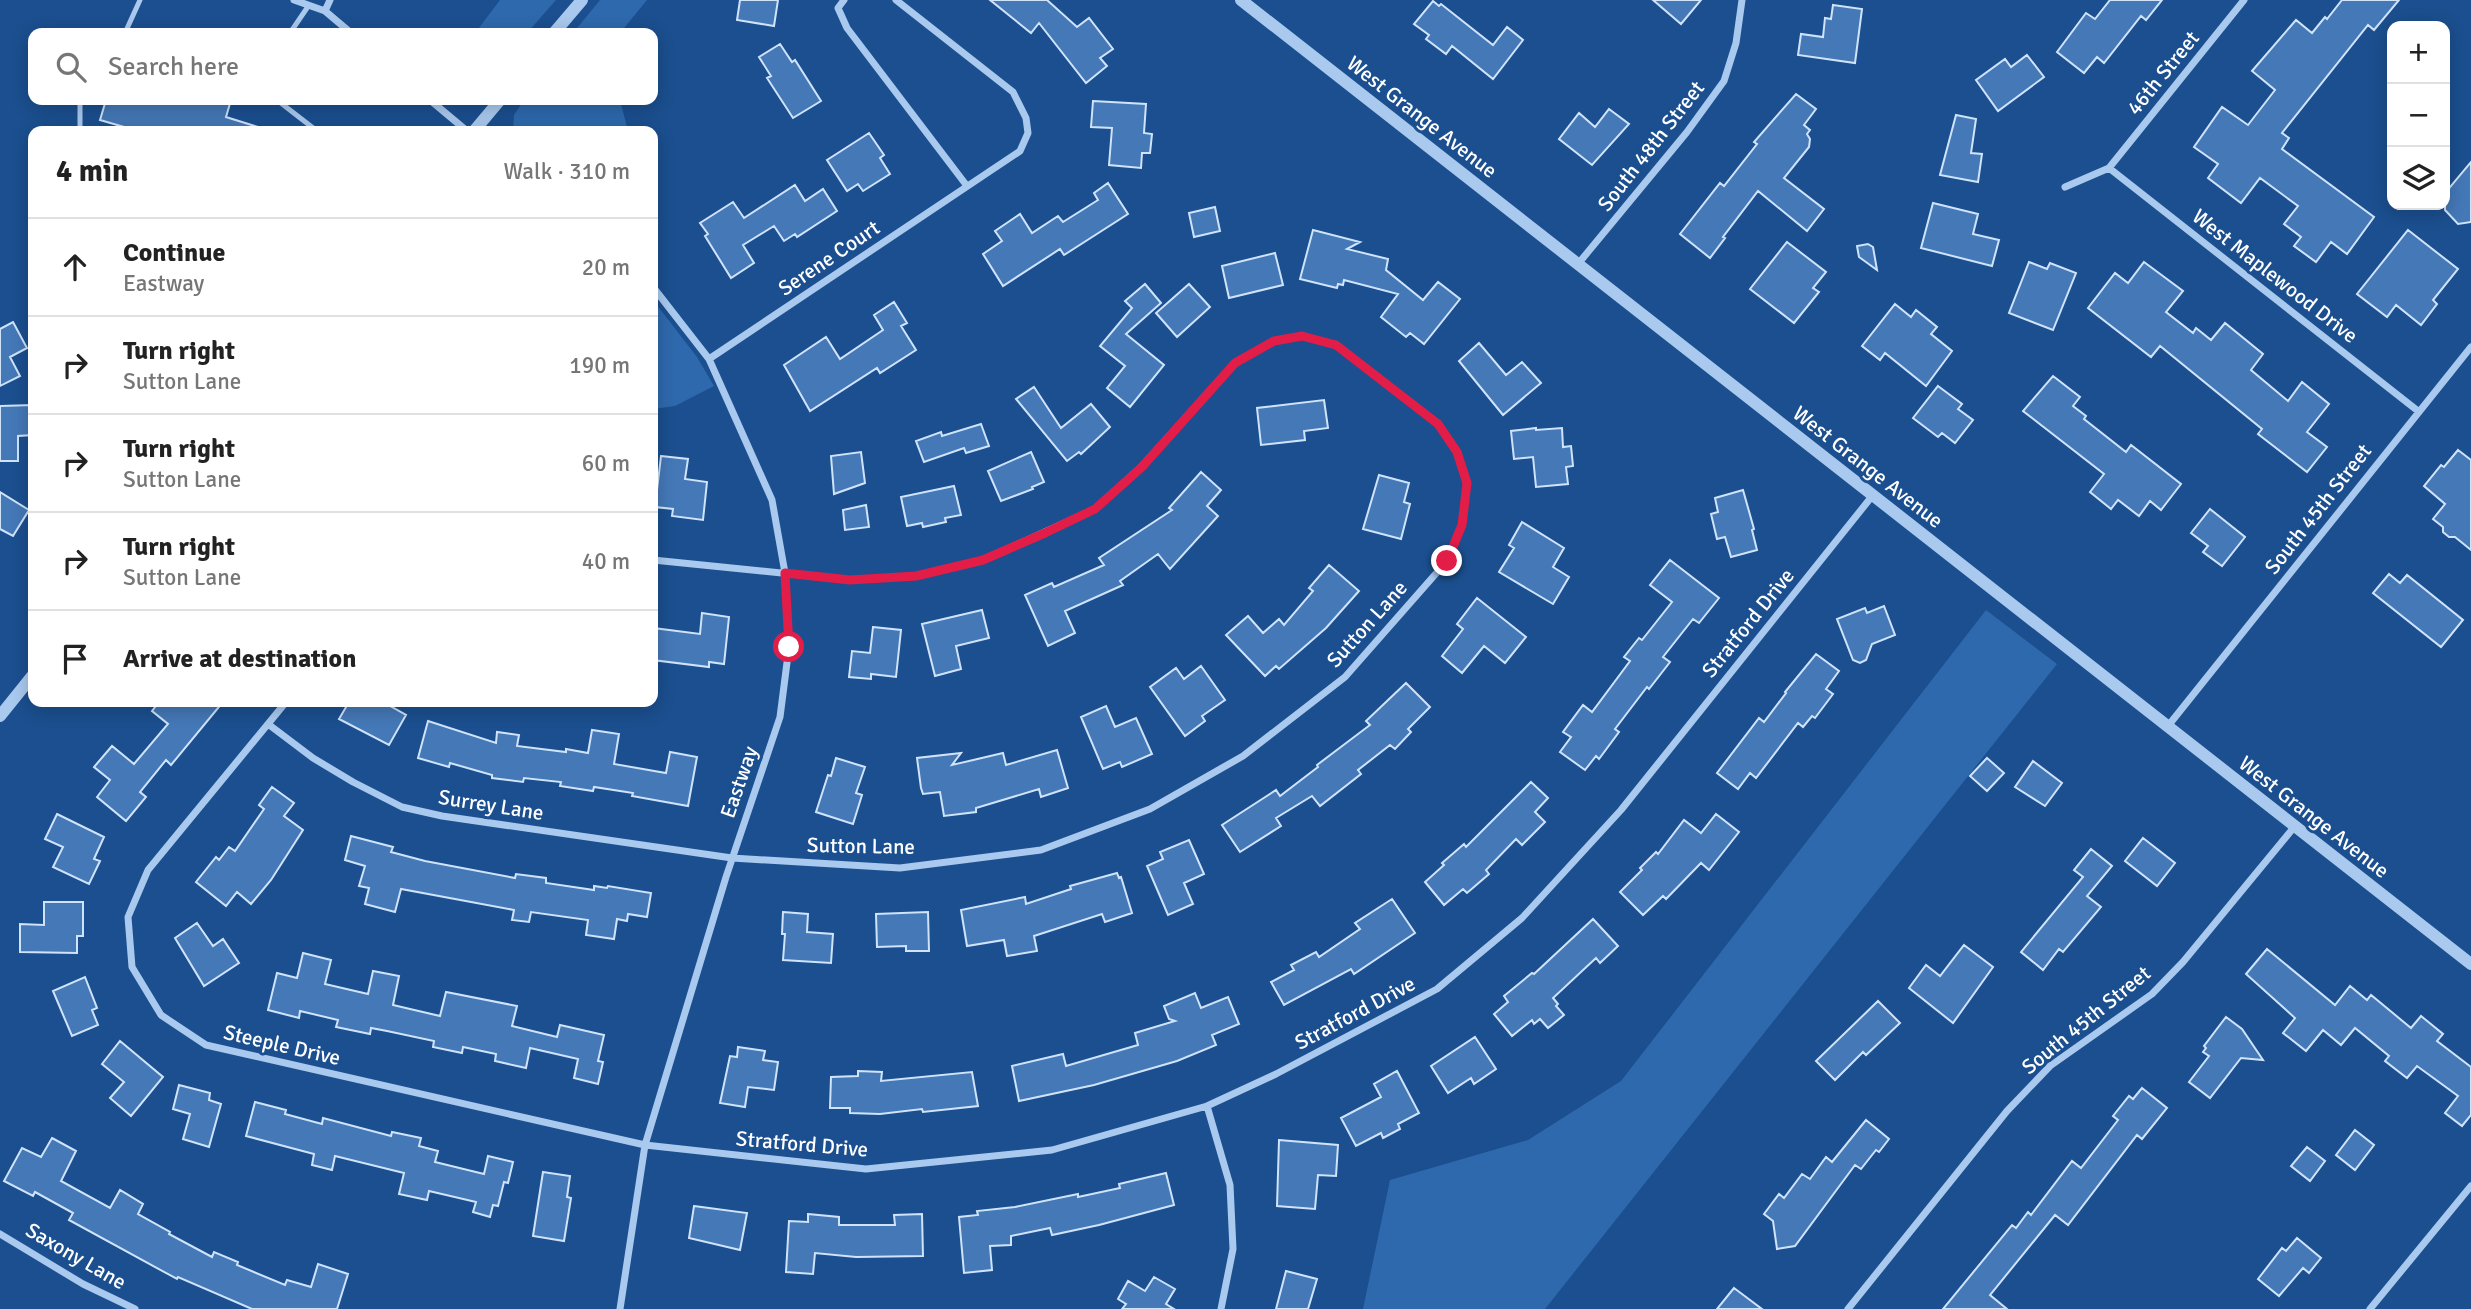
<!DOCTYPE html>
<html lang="en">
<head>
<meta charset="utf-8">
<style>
	:root { --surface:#fff; --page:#f6f6f6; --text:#222; --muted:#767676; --line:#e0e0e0 }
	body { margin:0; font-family:Signika,sans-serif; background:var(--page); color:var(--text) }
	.controls { position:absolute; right:21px; top:21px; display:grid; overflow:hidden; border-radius:14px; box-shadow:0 4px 18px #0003 }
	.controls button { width:63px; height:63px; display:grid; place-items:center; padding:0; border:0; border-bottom:2px solid var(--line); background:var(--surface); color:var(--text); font:35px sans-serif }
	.stop { position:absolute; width:21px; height:21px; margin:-16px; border:5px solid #e11d48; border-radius:50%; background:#fff }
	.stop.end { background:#e11d48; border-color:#fff; box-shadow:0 2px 7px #0008 }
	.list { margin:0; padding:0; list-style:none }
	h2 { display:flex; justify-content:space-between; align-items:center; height:91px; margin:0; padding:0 28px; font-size:30px }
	h2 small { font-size:23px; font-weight:400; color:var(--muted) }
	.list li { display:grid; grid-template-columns:46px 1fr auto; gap:21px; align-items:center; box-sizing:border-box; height:98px; padding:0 28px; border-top:2px solid var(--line) }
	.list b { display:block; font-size:26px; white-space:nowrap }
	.list p { margin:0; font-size:23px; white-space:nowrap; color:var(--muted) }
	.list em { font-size:23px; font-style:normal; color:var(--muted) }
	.icon { flex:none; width:38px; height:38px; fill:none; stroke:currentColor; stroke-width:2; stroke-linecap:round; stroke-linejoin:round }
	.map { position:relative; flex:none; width:2471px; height:1309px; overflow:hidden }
	.search { position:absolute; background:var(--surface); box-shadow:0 4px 18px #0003; left:28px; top:28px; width:630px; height:77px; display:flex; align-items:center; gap:18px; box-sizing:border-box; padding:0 24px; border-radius:14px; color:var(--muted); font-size:26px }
	.panel { position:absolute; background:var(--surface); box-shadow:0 4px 18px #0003; left:28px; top:126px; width:630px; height:581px; border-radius:14px }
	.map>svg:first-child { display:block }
</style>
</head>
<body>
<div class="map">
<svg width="2471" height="1309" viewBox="0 0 2471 1309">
	<rect width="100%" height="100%" fill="#1b4f8f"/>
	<!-- green -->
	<path fill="#2e69ad" d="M500,0H556L527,33H475Z
		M600,0H647L620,33H573Z
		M524,100H620L628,131H513L514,115Z
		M653,300L697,357L714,386L675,406L653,409Z
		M1986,610L2057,664L1545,1309H1363L1390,1180L1528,1140L1621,1081Z"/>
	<!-- building -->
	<path fill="#4478b7" stroke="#cfe3fa" stroke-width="2" d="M740,0H778L774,26L737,20Z
		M990,0H1047L1077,27L1089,18L1113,49L1100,58L1107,66L1086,83L1039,23L1031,33Z
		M1653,0H1701L1681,24Z
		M2110,0H2162L2146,20L2141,16L2104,63L2097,57L2084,73L2057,52L2086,13L2095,19Z
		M2342,0H2399L2374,30L2368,25L2282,133L2289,138L2282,149L2374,217L2347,254L2331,242L2316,262L2294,246L2301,237L2284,224L2298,206L2260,178L2241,203L2208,178L2218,164L2194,147L2222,107L2248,125L2275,90L2252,71L2296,20L2312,33L2325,17L2327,19Z
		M1433,1L1439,6L1441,4L1493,45L1507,27L1523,40L1493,79L1452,46L1446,54L1426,39L1429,35L1414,24Z
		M1833,5L1862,9L1855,63L1798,55L1801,34L1823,37L1825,18L1831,19Z
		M780,44L792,62L795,60L821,101L793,118L767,78L771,76L759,57Z
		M2027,55L2044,77L1998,111L1976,80L2005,59L2011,67Z
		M1796,94L1816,109L1804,125L1810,130L1807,134L1810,139L1809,147L1784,178L1824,209L1807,231L1758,191L1723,237L1725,238L1710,258L1680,234L1720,183L1724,186L1757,144L1754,142Z
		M106,100H231L226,117L258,127L257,131H138L100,120Z
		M1093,101L1146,104L1144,133L1152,134L1150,153H1142L1141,168L1109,165L1112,128L1091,127Z
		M1609,109L1629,124L1592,165L1559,139L1579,113L1595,127Z
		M1956,115L1976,119L1971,153L1982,154L1978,182L1940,175Z
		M869,133L884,155L880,158L890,174L863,191L858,184L847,191L827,160Z
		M2471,162V222L2458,224L2445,210V193Z
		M1108,183L1128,214L1064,255L1060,249L1003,286L983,254L1002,241L995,231L1020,214L1032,233L1058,216L1063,222L1098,200L1094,193Z
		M795,185L805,201L823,189L837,211L797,237L795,234L784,241L774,226L743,245L754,263L731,278L705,236L708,234L700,223L733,202L744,218Z
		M1933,203L1978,214L1973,234L1999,240L1992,266L1921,248Z
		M1215,207L1220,231L1194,237L1189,213Z
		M1313,230L1360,242L1347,249L1388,259L1386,270L1423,300L1438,282L1460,299L1424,344L1410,333L1406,337L1381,317L1398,294L1344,280L1343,285L1338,284L1337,288L1300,279Z
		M2408,230L2458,269L2433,300L2437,304L2421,325L2396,305L2387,317L2357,294Z
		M1787,242L1826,272L1813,288L1819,292L1794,323L1750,289Z
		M1868,244L1873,247L1877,270L1859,257L1857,246Z
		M1275,253L1283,285L1229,298L1222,266Z
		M2029,262L2047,269L2050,263L2076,273L2053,330L2009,313Z
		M2144,262L2183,291L2166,312L2193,333L2196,328L2211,340L2225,323L2263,354L2251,370L2288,401L2302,382L2329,404L2307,432L2327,447L2307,472L2258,434L2262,429L2160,346L2151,357L2088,308L2115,273L2128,283Z
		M1145,284L1161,303L1126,334L1164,365L1130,407L1107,388L1125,366L1100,346L1132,308L1125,301Z
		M1189,284L1210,307L1177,337L1156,313Z
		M894,302L907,323L901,326L916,350L880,373L877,368L810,411L784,365L826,337L840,359L883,330L874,315Z
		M1895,304L1911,317L1916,310L1937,327L1931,334L1952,351L1926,386L1885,353L1880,360L1862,346Z
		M13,322L27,348L10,357L20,376L0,386V329Z
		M1479,343L1506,375L1522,362L1541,383L1503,415L1459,361Z
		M2053,376L2080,397L2073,406L2086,416L2084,419L2126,452L2131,445L2181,484L2161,510L2150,501L2139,516L2118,500L2111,509L2090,492L2104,474L2023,411Z
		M1938,386L1962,404L1958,409L1973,420L1955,443L1942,433L1938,437L1913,418Z
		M1034,387L1061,428L1091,404L1110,427L1081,454L1079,452L1067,461L1016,399Z
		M1324,400L1328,428L1304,431L1305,440L1261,445L1257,408Z
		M33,405V435L18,436V461H0V406Z
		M981,424L989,446L966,453L964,448L924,462L916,441L941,432L942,436Z
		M1536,428V430L1562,428L1563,447L1571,446L1573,466L1566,467L1568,484L1536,487L1533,457L1514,459L1511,431Z
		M2458,450L2471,460V550L2455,537H2449L2443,532V527L2433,519L2445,504L2424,486L2441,465L2444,467Z
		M861,452L865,483L834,494L831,456Z
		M1031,452L1044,482L1032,487L1033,489L1001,501L988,471Z
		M661,456L688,459L685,479L707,482L703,520L672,516L673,509L655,507Z
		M1201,472L1221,490L1207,506L1218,516L1170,569L1158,554L1120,581L1123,585L1065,611L1075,633L1048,646L1025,595L1052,583L1054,587L1104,565L1099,558L1172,510L1169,508Z
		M1379,475L1409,483L1404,502L1410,504L1401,539L1363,529Z
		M954,486L961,515L945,518L946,522L923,527L922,523L907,526L901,497Z
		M1743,490L1754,529L1752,530L1757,550L1731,557L1725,537L1717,539L1711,514L1718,512L1715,498Z
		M0,492L29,510L13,536L0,529Z
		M866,505L869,527L845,530L843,510Z
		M2210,509L2245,537L2222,566L2203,552L2208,546L2191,533Z
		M1522,522L1564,548L1553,567L1569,577L1553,604L1499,572L1514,548L1509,545Z
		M1670,560L1719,598L1699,623L1693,619L1663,657L1670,662L1649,689L1647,687L1615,729L1619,732L1599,759L1596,756L1585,770L1560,752L1571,737L1563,732L1583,705L1592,712L1630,661L1624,657L1639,638L1642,640L1672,602L1650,585Z
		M1329,565L1359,591L1326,628L1279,669L1276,666L1265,676L1226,635L1248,616L1263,633L1279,619L1284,625L1313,591L1309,588Z
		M2389,574L2400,583L2407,575L2463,620L2441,647L2373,593Z
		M1477,598L1526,637L1505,663L1484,646L1462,673L1442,656L1463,629L1457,624Z
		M1884,606L1895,635L1872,644L1866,660L1860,663L1853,660L1837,619L1865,608L1867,613Z
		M982,610L989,638L956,646L961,669L935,676L922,624Z
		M702,613L729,617L724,664L709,662V667L653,660V628L700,634Z
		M873,627L901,630L896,677L871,674V679L849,677L852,651L870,653Z
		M1816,654L1839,671L1826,689L1833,694L1815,718L1812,716L1803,727L1798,723L1756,778L1750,773L1738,789L1717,773L1759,718L1764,722L1786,693L1785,692Z
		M1201,666L1225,700L1202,716L1205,721L1185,736L1150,687L1176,668L1184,679Z
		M1406,683L1430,707L1408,729L1411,732L1395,749L1390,745L1358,770L1361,774L1320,806L1312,796L1276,818L1281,826L1240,852L1222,825L1276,790L1280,796L1318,767L1317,765L1370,725L1366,721Z
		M159,702H223L171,765L166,760L140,792L146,797L126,821L97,797L110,780L94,767L112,746L134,764L168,724L152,711Z
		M349,702H383L406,715L389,745L339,719Z
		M1106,706L1115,727L1136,718L1152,754L1122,767L1120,762L1103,769L1081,717Z
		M428,721L496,743L497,732L519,735L517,746L566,752V749L588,753L592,730L619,734L614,764L666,773L670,752L697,757L688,806L632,796L633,793L594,787L593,791L560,786L561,782L524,778L523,782L492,778V775L450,763L449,767L418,758Z
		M1057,750L1068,788L1041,797L1039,789L976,808V812L944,816L940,792L923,794L921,788L917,758L961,753L952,765L1003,753L1006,765Z
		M836,758L865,767L856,793L862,795L853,824L816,812L828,775L831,776Z
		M1987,758L2004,773L1987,791L1970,776Z
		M2033,761L2062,783L2045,806L2015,787Z
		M1531,782L1548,798L1535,812L1545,822L1522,845L1516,839L1486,870L1489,874L1467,893L1463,889L1444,905L1425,882L1444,865L1442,863L1464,844L1466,847Z
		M272,787L294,803L284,816L303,830L271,880L251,904L237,892L226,906L196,882L216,857L219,860L229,847L235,851L264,809L259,805Z
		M57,814L104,837L94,859L100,861L89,884L53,867L63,847L45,839Z
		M1716,814L1739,832L1709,870L1701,863L1666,899L1663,896L1643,915L1620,892L1642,870L1640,868L1656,852L1658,854L1684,820L1701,833Z
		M351,836L393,847L391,852L425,861L515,878L516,874L546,878V883L594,890V886L607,888L608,886L651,893L647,917L628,914L627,921L617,919L614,939L586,935L588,920L531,912L529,922L512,920L514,910L401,889L395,912L365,904L369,888L359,886L365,866L345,860Z
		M2143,838L2175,863L2157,886L2125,861Z
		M1189,840L1204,874L1184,883L1193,904L1168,915L1147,866L1163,859L1160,852Z
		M2091,849L2112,866L2087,896L2101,907L2063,952L2059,949L2043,970L2021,952L2083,877L2074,870Z
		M1117,873L1119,878L1121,877L1132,913L1105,922L1102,914L1034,936L1037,951L1007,956L1004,940L967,946L961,910L1025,897L1026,904L1071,889L1070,886Z
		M1392,899L1415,933L1354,974L1351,969L1284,1005L1271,982L1294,970L1291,965L1316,952L1319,957L1360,929L1355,923Z
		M44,902H83V936H77V953L20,952V924L44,925Z
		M783,912L808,914L807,932L833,934L831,963L783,960L785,934H782Z
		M928,912L929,951H906V946L877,947L876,914Z
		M1593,919L1618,946L1600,963L1596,958L1553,998L1558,1004L1556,1006L1564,1015L1548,1028L1540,1019L1534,1024L1532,1020L1512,1036L1494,1014L1508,1002L1504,996L1532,973L1534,974Z
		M197,923L213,946L223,939L239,963L204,986L175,938Z
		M1964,945L1993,967L1953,1023L1909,988L1926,965L1940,976Z
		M2267,949L2335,1005L2350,986L2367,1000L2371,995L2411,1028L2421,1016L2443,1034L2437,1041L2471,1067V1115L2462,1126L2445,1113L2458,1096L2417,1066L2407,1078L2385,1061L2389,1056L2355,1028L2341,1045L2323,1030L2306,1051L2283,1033L2295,1018L2246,974Z
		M303,953L331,960L325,984L368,994L373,971L399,976L393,1005L440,1016L446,992L517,1006L512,1026L557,1037L560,1025L604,1035L598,1061L603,1062L598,1084L574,1078L578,1059L530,1048L526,1068L495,1061L496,1054L463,1047L462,1053L433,1047L434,1041L387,1031L371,1028L370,1034L336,1027L338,1020L300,1011L299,1018L268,1010L277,973L297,978Z
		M85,977L97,1008L92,1010L98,1025L72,1036L53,991Z
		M1195,993L1201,1008L1228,997L1239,1024L1212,1035L1216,1045L1177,1061L1094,1085L1019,1101L1012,1066L1063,1054L1066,1066L1138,1045L1135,1033L1175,1021L1169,1019L1164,1006Z
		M1878,1001L1900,1023L1866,1055L1863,1052L1835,1080L1816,1061Z
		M2226,1017L2242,1029L2263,1060L2241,1058L2210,1098L2189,1082L2209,1056L2203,1052L2206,1048L2204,1046Z
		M1475,1037L1496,1069L1474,1084L1471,1078L1448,1093L1431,1066Z
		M120,1041L163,1077L131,1116L110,1098L124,1082L102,1064Z
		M738,1047L765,1051L763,1060L778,1062L774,1090L748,1087L745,1107L720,1103L730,1056L737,1057Z
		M858,1071L882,1072L881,1081L972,1072L978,1106L923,1112L922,1109L880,1114L850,1113V1108H830L831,1077L858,1076Z
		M1397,1071L1419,1113L1398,1124L1400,1129L1383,1138L1381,1133L1356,1146L1341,1118L1381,1097L1374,1084Z
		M179,1085L210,1093L209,1100L221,1104L209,1147L183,1139L190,1114L173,1109Z
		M2142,1088L2167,1108L2142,1139L2137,1135L2068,1225L2055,1215L1990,1295L2007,1309H1943L2012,1225L2016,1228L2028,1212L2031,1215L2072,1161L2081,1168L2118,1120L2113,1116L2129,1096L2133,1099Z
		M255,1102L286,1110L285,1114L322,1124L323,1118L391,1136L392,1132L421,1138L419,1146L438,1151L435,1162L484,1174L488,1156L513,1162L508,1183L504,1182L498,1206L493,1205L490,1217L473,1212L476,1202L429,1191L427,1200L399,1194L404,1173L335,1156L332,1170L312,1165L314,1154L246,1136Z
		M1866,1120L1889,1139L1879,1152L1876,1150L1861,1169L1855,1165L1795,1246L1777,1249L1773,1221L1764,1214L1779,1194L1784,1198L1802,1174L1810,1179L1826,1157L1832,1162Z
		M2355,1130L2374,1145L2355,1170L2336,1155Z
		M52,1138L76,1151L61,1181L110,1208L120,1190L143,1204L138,1214L170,1232L169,1234L212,1257L214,1252L238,1262L237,1265L285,1285L287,1280L311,1287L318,1264L348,1274L337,1309H252L178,1277L177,1279L69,1220L73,1213L35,1192L33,1196L4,1181L22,1148L41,1157Z
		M1279,1140L1338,1145L1336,1176L1318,1175L1315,1209L1277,1206Z
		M2307,1147L2325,1161L2310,1181L2291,1166Z
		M543,1172L570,1176L567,1197L571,1198L564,1241L533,1236Z
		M1166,1173L1174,1205L1099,1225L1052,1235L1050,1228L1011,1236V1245L990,1246L992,1270L964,1273L959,1217L978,1215L977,1211L1015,1207L1078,1194V1197L1120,1188L1119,1184Z
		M694,1206L747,1213L740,1250L689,1238Z
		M808,1214L839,1217V1225H895L894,1215L922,1214L923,1256L856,1257L815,1253L813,1274L786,1272L789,1221L808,1222Z
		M2297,1238L2321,1258L2309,1273L2303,1268L2279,1296L2258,1279L2282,1248L2286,1251Z
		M1286,1271L1317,1279L1308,1309H1276Z
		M1154,1277L1175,1289L1166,1304L1174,1309H1122L1126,1304L1118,1299L1128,1281L1145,1291Z
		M1734,1288L1762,1309H1717Z"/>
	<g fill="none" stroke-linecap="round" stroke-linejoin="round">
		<!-- service -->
		<path stroke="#a9c9ee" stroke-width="5" d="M125,33L140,0
			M290,33L309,5
			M80,100V131
			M277,100L317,131"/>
		<!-- minor -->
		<path stroke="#a9c9ee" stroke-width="7" d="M294,0L325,11L351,33
			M844,0L838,8L847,28L967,186
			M325,11L330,0
			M430,100L467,131
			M2109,168L2418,411
			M2065,187L2109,168L2244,0
			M1578,264L1687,132L1724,81L1736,43L1742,0
			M709,359L1020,151L1028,133L1026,118L1013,92L896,0
			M286,702L148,870L128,917L132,967L161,1015L206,1045L645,1145L866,1169L1052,1150L1207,1106L1276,1074L1437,989L1522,918L1621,810L1873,495
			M268,724L313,758L353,782L402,807L442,816L732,858L900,868L1041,850L1150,809L1243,756L1345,677L1447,561L1462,525L1467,483L1457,452L1438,424L1336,345L1302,336L1274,341L1235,363L1141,467L1095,509L983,560L916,576L850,580L653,560
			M2168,726L2471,347
			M1207,1106L1230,1185L1233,1249L1221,1309
			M0,1234L83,1284L135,1309
			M620,1309L645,1145L726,877L780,717L789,647L785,573L772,500L709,359L653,287
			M1848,1309L2007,1111L2050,1066L2152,994L2183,962L2295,826
			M2370,1309L2471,1186"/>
		<!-- tertiary -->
		<path stroke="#a9c9ee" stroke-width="12" d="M1241,0L2471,964
			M554,33L582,0
			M474,131L500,100
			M0,716L33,675"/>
	</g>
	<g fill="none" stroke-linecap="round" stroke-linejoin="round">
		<!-- route -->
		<path stroke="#e11d48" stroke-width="9" d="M789,647L785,573L850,580L916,576L983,560L1045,533L1095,509L1142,467L1235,363L1274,341L1302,336L1336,345L1438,424L1457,452L1467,483L1462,525L1447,561"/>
	</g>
	<g text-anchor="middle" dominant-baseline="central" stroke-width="6" stroke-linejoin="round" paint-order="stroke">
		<!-- street labels -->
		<g font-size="21" fill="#fff" stroke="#1b4f8f">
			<text transform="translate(2163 73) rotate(-51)">46th Street</text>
			<text transform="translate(1422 117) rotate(38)">West Grange Avenue</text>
			<text transform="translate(1651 146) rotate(-52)">South 48th Street</text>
			<text transform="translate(829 258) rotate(-34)">Serene Court</text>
			<text transform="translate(2275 276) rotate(38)">West Maplewood Drive</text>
			<text transform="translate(1868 467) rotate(38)">West Grange Avenue</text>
			<text transform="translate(2318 509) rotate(-52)">South 45th Street</text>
			<text transform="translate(1748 623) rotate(-51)">Stratford Drive</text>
			<text transform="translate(1367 624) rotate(-48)">Sutton Lane</text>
			<text transform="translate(739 782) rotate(-71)">Eastway</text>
			<text transform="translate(491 805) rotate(9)">Surrey Lane</text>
			<text transform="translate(2314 817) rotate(38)">West Grange Avenue</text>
			<text transform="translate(861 846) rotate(1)">Sutton Lane</text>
			<text transform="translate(1355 1013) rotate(-28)">Stratford Drive</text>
			<text transform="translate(2086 1020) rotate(-39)">South 45th Street</text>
			<text transform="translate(282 1045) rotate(13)">Steeple Drive</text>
			<text transform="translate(802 1144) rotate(5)">Stratford Drive</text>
			<text transform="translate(76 1256) rotate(30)">Saxony Lane</text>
		</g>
	</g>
</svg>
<div class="controls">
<button>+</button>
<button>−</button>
<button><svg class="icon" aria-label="layers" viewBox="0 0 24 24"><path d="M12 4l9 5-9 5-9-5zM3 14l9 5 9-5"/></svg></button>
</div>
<div class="stop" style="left:789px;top:647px"></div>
<div class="stop end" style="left:1447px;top:561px"></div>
<div class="search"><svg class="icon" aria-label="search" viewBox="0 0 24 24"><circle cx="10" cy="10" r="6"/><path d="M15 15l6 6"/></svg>Search here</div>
<section class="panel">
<h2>4 min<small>Walk · 310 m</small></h2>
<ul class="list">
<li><svg class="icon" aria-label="ahead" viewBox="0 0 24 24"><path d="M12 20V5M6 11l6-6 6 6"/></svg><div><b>Continue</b><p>Eastway</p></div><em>20 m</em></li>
<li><svg class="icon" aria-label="right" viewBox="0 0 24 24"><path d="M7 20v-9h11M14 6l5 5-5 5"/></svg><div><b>Turn right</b><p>Sutton Lane</p></div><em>190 m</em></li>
<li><svg class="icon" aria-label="right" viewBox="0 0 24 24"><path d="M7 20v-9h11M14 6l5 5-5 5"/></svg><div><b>Turn right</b><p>Sutton Lane</p></div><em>60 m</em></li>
<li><svg class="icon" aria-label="right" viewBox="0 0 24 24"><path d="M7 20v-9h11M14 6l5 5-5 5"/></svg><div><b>Turn right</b><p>Sutton Lane</p></div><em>40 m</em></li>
<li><svg class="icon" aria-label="arrive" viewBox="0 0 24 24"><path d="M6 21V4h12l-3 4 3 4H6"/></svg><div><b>Arrive at destination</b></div></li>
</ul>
</section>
</div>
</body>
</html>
